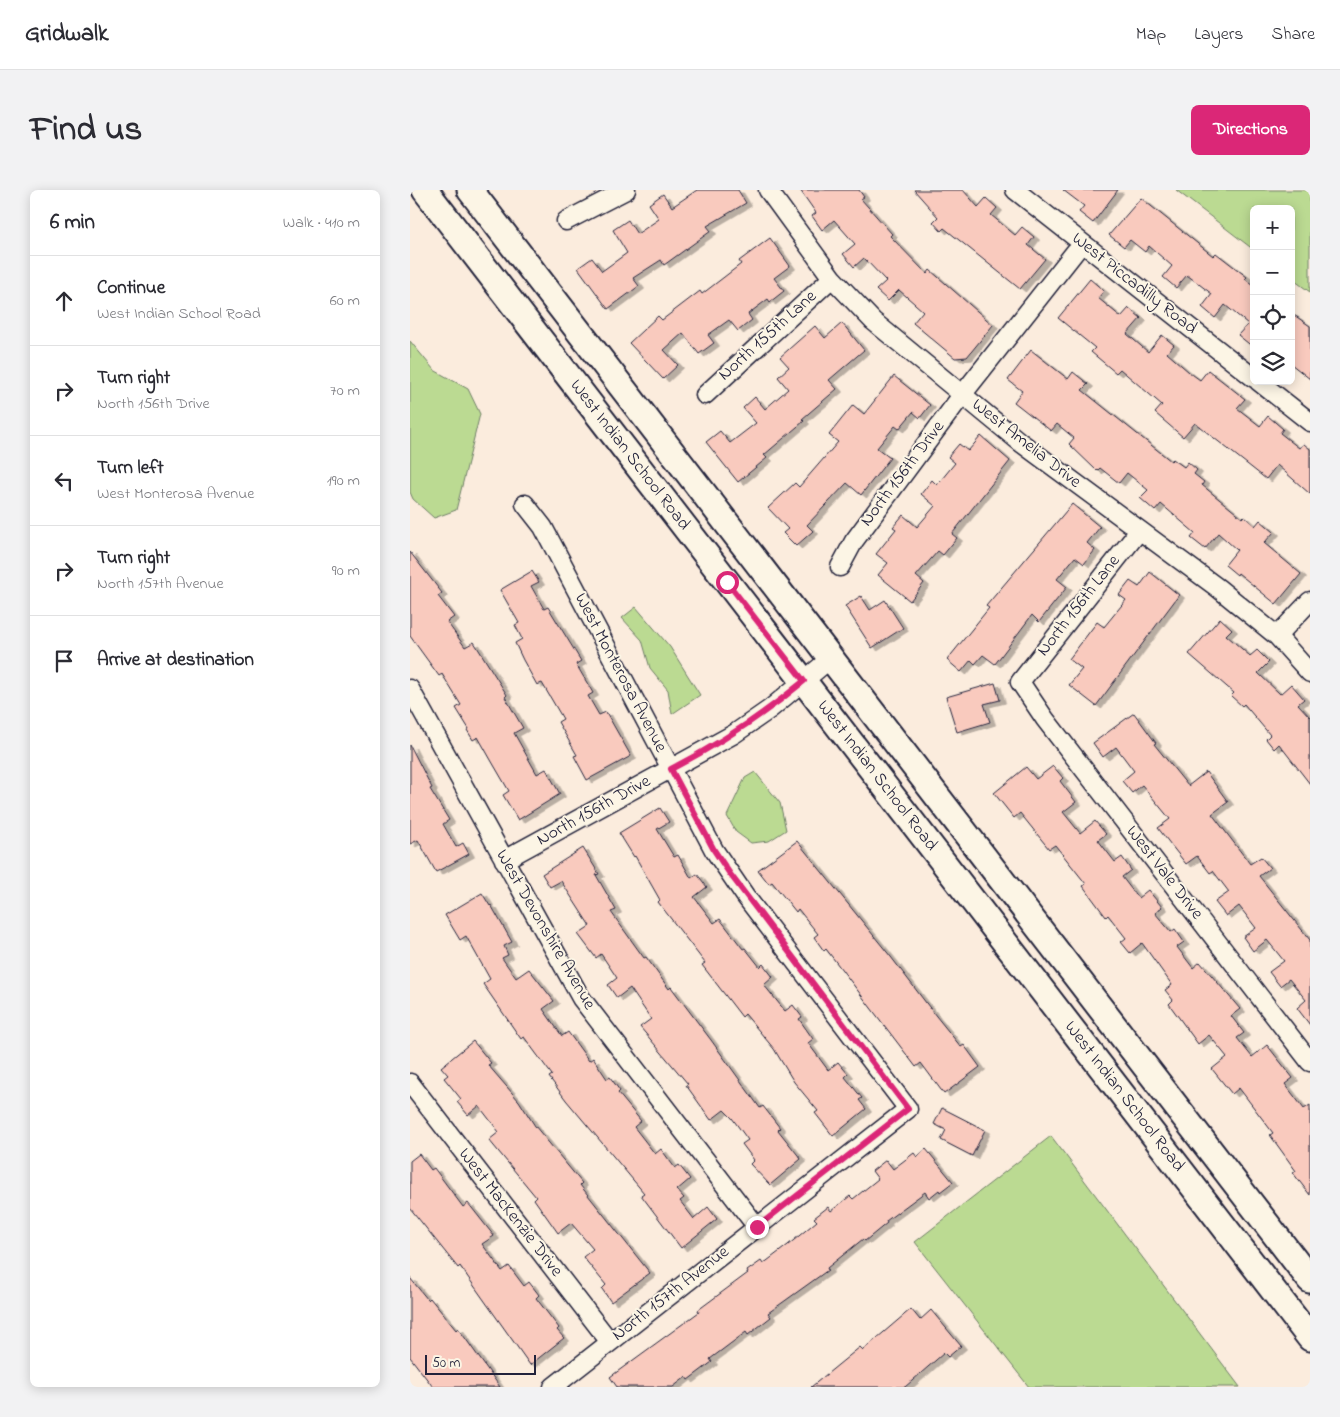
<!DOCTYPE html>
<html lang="en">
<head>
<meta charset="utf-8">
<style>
	:root { --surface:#fff; --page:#f2f2f3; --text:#2b2b33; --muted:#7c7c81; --line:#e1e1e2; --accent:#db2777 }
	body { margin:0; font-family:"Indie Flower",sans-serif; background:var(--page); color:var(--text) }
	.controls { position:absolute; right:15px; top:15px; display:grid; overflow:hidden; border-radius:8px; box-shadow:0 2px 12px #0003 }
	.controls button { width:45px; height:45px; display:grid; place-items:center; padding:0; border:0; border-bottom:1px solid var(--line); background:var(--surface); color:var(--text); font:25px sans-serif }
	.scale { position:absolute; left:15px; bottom:12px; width:111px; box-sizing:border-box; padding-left:5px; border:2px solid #22223b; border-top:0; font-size:14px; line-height:18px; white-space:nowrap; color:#22223b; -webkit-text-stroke:4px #fcf5e5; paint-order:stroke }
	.stop { position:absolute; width:15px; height:15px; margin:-11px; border:4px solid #db2777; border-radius:50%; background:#fff }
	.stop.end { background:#db2777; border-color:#fff; box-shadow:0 1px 5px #0008 }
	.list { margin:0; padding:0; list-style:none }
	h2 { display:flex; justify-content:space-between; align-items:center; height:65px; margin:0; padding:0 20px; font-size:21px }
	h2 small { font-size:16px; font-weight:400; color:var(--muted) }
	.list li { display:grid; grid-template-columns:32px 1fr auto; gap:15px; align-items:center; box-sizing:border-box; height:90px; padding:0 20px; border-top:1px solid var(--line) }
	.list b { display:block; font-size:19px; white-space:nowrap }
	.list p { margin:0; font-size:16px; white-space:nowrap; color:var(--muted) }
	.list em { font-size:16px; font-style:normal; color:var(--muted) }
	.icon { flex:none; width:28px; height:28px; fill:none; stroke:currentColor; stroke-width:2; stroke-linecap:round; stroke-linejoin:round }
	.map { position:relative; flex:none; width:900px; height:1197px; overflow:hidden; border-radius:8px }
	header { display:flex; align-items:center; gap:30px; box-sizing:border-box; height:70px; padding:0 25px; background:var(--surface); border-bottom:1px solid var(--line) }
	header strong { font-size:24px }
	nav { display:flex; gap:28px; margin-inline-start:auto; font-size:18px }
	.intro { display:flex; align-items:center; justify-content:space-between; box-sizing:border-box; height:120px; padding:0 30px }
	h1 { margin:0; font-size:35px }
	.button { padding:12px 22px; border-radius:8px; background:var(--accent); color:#fff; font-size:18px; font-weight:700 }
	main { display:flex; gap:30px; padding:0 30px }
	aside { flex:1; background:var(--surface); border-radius:8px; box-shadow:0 2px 12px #0003 }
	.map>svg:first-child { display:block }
</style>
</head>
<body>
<header>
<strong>Gridwalk</strong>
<nav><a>Map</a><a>Layers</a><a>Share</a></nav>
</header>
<div class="intro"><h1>Find us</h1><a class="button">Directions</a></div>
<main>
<aside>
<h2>6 min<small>Walk · 410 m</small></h2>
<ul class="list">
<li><svg class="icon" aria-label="ahead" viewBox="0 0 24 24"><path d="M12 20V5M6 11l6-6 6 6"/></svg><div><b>Continue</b><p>West Indian School Road</p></div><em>60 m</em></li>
<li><svg class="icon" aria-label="right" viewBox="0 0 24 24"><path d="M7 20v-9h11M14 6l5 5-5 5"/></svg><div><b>Turn right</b><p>North 156th Drive</p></div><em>70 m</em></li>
<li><svg class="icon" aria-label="left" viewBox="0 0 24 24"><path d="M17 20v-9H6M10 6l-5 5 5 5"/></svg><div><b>Turn left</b><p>West Monterosa Avenue</p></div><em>190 m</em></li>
<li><svg class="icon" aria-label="right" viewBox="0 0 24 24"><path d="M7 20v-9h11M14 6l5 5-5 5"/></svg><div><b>Turn right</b><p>North 157th Avenue</p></div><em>90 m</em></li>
<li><svg class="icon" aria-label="arrive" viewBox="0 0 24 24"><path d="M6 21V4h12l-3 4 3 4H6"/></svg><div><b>Arrive at destination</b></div></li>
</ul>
</aside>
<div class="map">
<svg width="900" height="1197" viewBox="0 0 900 1197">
	<defs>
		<filter id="shadow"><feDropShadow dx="5.5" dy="3" stdDeviation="0" flood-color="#0004"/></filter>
	</defs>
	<rect width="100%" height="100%" fill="#fbecdd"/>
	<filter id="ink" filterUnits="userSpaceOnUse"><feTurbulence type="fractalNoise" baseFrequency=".02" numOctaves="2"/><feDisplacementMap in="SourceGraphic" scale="10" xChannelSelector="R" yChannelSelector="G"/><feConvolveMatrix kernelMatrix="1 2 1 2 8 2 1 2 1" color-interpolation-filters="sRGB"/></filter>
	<g filter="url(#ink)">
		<!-- green -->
		<path fill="#bbda92" stroke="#6e7e66" d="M766,0H900V102L881,88V19H844V60Z
			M0,151L24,180L58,199L70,224L46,320L24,328L3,309L0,302Z
			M226,417L260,457L290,505L262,524L258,500L240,478L232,450L212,428Z
			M345,582L370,613L376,640L359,651L341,653L326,642L317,626L335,588Z
			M641,946L830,1197H619L505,1052Z"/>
		<!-- building -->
		<path fill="#f9cabe" stroke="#22223b" filter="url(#shadow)" d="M287,0H328L336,13L297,36L301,41L254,75L251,70L223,88L229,96L198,119L168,78L182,68L192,81L217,63L203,40L218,30L227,44L249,29L239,14L253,4L262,17Z
			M390,0H449L454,7L451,9L482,44L480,46L517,84L520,80L583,135L557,167L545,168L503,133L513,121L489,100L478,111L466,100L476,91L454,68L444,77L433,64L445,54L424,30L412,40L402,26L406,23Z
			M504,0H553L568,17L576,8L587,18L581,25L605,45L612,37L624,47L618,55L635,69L610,99L534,38L531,41L523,32L528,27Z
			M653,0H708L683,33L669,22L674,16Z
			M731,8L803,66L806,63L837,87L835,89L844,96V158L828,145L838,134L815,115L805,128L792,117L802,104L777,85L766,98L753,87L762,76L739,56L735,62L720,50L714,57L699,45Z
			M360,48L380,76L364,88L374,101L360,112L358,109L338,124L342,130L328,141L319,130L298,145L304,153L289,164L273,143L254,160L268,175L253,189L219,153L248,126L252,130L290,101L292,104L331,74L329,71Z
			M680,89L694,101L688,108L711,127L719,118L731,128L717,144L738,162L752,145L764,155L757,163L779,182L790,190L798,180L835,209L827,218L850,236L858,226L873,239L870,243L889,258L894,254L900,259V304L867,275L856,289L785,233L773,247L745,223L752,215L710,179L706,183L681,162L685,158L648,128Z
			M881,123L900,136V189L881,174Z
			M432,133L454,160L419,190L427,199L392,229L394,231L354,265L357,268L328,292L296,252L310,241L320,253L346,233L333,218L345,207L355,219L378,199L368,187L379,177L370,167L405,136L415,148Z
			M621,160L658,189L663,182L678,194L672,200L761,271L763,269L774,277L778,272L787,280L784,284L794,292L792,295L832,328L834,326L845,336L850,330L864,342L854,353L891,384L866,414L828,383L827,385L815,375L827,360L808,343L795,359L781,348L785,343L751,314L745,321L730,308L738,300L717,283L709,293L690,278L687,281L659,254L664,248L647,234L641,241L604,212L612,201L598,190Z
			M484,186L520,215L510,228L503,222L489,239L485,236L467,258L480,268L451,305L437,293L397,335L403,341L386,356L373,343L378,339L358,318L385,293L389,297L428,252L419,245L443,215L454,224Z
			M571,246L600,271L542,344L547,348L533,365L528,361L506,386L514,393L500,411L468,385L478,373L466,364L486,339L483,337L493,325L507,337L525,316L511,304L522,290L527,295L545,273L538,267L549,254L558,261Z
			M662,314L690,337L677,353L685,360L674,374L665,367L647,389L657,397L629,432L622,425L585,474L573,465L565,474L561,470L551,482L537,470L579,418L576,416Z
			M0,362L32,403L28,406L44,427L37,432L55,457L64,452L97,505L95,507L113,538L104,543L127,584L136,579L150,604L108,630L93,605L99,601L81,570L68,547L63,550L57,540L59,539L46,518L51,515L32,484L29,486L0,446Z
			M122,381L129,392L121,396L134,419L138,417L171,471L166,474L183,503L178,506L189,525L196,522L221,566L177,590L164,566L167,565L148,532L153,529L132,493L127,495L113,470L105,453L112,449L105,435L109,433L90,400Z
			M740,382L769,405L686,516L659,495L672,479L659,469L687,432L694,437L716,410L709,405L720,391L729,397Z
			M451,406L460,420L475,410L493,438L462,458L435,416Z
			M810,428L822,439L816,445L840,466L847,460L859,472L848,483L870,504L881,494L894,509L888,514L900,527V594L869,554L864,559L856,549L860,545L834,514L832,516L821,506L824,503L779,464Z
			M585,493L590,510L574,514L580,532L547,542L536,507Z
			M724,523L746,553L744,554L778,596L796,582L818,612L802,624L840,674L851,667L860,678L849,686L900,750V835L887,818L896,810L879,789L870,796L859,782L874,771L857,750L843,761L833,747L846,738L829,716L816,726L805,712L819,702L803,681L800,683L787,666L776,674L761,655L748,638L760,629L732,595L722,603L712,591L724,581L706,557L693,567L683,553Z
			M0,555L22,598L20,599L39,630L33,634L46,657L53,653L59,664L26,682L8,650L0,654Z
			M643,576L653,588L650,591L666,612L653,622L670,643L685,631L696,644L688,650L705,672L712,667L721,680L712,687L728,708L738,700L752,717L745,723L761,742L765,739L774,752L767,757L783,778L790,772L830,819L821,826L834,843L827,848L842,867L857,855L883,888L875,894L894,919L900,915V1005L883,983L886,981L860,945L863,943L829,898L822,904L802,879L817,867L799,845L788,854L759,814L763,810L755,800L762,795L732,753L720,763L711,752L716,748L698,725L696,727L673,696L676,694L645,655L639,659L610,623L604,628L584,603L616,577L626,589Z
			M250,618L259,632L247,639L264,667L268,665L281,688L287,684L297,697L284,707L304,733L310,729L333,759L335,758L350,777L353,774L363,787L354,795L375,821L383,815L392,827L389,829L403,849L398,853L418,880L428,872L438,884L435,887L452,908L449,910L456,919L423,946L405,923L408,921L384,892L364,859L335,824L332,827L292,775L295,773L248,712L250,710L225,666L224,667L209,643Z
			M387,651L481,767L526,826L551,857L554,855L570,877L534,904L511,873L506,877L416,759L414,761L404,747L408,744L388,719L386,722L362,692L359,694L348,680Z
			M173,658L189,684L186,685L206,720L201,722L234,768L236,767L259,799L261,797L301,850L350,918L353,916L370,938L368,940L391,969L360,995L340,974L344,970L332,954L338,950L322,928L314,920L301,930L276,895L278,894L230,837L241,829L220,798L207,808L198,795L207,788L191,764L186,768L168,744L180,736L151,691L140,697L132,684Z
			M72,703L80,716L81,715L102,752L94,756L98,765L92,768L106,788L119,779L144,811L133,819L152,846L158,842L179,871L183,868L197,889L200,887L210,901L208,903L231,931L224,937L245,964L251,959L265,978L269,975L280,989L267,1000L274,1008L270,1011L284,1029L298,1017L307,1029L271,1058L231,1005L234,1003L156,910L139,887L142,885L114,847L111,849L73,794L80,789L56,746L50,750L35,725Z
			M63,851L81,873L78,875L109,911L125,936L172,993L170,995L240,1083L201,1112L192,1099L196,1095L173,1067L183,1059L161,1033L148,1043L124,1009L126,1007L79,950L89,942L69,916L58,925L47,912L51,909L34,888L38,885L31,877Z
			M532,918L575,940L562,966L531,950L536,940L524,934Z
			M516,959L543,992L530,1002L529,1000L519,1008L515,1002L476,1031L477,1033L455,1051L453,1049L417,1078L418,1080L358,1123L361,1127L338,1145L336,1142L300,1169L302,1172L278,1190L276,1187L263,1197H207L200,1187L289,1122L288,1120L338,1083L337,1081L351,1071L353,1074L378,1055L407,1031L404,1028L418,1017L421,1021L440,1006L443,1009L468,989L462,981L476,970L483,979L504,963L507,967Z
			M9,964L21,980L24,978L53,1017L58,1013L84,1046L72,1054L92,1081L99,1076L114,1096L119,1092L129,1105L126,1108L149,1138L147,1140L154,1148L120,1175L50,1076L48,1078L0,1018V971Z
			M0,1088L18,1110L20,1108L46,1140L48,1138L90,1197H23L0,1167Z
			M501,1119L510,1130L521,1120L551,1156L538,1167L534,1163L495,1197H401L450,1157L453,1160Z"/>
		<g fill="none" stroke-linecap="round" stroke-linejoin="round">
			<!-- minor casing -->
			<g stroke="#22223b" stroke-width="21">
				<path id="minor" d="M358,0L422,88L463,131L610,252L808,398L867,446L900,483
					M605,0L844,188
					M156,31L216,0
					M848,191L900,232
					M295,205L422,88
					M115,314L133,337L304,660L336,707L498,919L143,1197
					M729,341L610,492L635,529L900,872
					M430,377L444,351L552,205L672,53
					M867,446L900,411
					M0,499L171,808L347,1037
					M94,670L324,544L360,519L421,468
					M0,893L200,1152"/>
			</g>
			<!-- secondary casing -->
			<g stroke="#22223b" stroke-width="29">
				<g id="secondary">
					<path id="s1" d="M15,0L900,1148"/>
					<path d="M60,0L900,1090"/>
				</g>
			</g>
			<!-- minor -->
			<use href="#minor" stroke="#fcf5e5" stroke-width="18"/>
			<!-- secondary -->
			<use href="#secondary" stroke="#fcf5e5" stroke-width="25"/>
		</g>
	</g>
	<g fill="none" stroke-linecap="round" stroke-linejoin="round" filter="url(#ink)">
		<!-- route -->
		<path stroke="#db2777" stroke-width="6" d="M317,392L394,491C352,526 309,554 261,579L304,660L320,684L498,919L347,1037"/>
	</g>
	<g text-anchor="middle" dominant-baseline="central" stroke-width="4" stroke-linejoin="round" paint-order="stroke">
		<!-- street labels -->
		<g font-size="18" fill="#22223b" stroke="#fcf5e5">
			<text transform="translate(724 94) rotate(38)">West Piccadilly Road</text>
			<text transform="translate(358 146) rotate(-42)">North 155th Lane</text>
			<text transform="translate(616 254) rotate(38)">West Amelia Drive</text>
			<text stroke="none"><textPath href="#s1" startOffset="335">West Indian School Road</textPath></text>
			<text transform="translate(493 284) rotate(-53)">North 156th Drive</text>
			<text transform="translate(669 416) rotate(-52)">North 156th Lane</text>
			<text transform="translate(210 483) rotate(62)">West Monterosa Avenue</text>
			<text stroke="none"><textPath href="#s1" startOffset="740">West Indian School Road</textPath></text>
			<text transform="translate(184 621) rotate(-29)">North 156th Drive</text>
			<text transform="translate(754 683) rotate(52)">West Vale Drive</text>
			<text transform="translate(135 740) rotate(60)">West Devonshire Avenue</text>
			<text stroke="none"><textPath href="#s1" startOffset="1145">West Indian School Road</textPath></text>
			<text transform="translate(100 1023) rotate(52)">West MacKenzie Drive</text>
			<text transform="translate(261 1104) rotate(-38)">North 157th Avenue</text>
		</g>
	</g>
</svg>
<div class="controls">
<button>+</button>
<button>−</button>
<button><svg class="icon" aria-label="locate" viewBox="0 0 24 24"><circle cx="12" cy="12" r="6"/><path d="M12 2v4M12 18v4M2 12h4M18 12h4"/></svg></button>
<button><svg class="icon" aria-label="layers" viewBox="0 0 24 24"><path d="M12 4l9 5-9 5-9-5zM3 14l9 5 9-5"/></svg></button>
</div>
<div class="scale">50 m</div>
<div class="stop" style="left:317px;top:392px"></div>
<div class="stop end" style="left:347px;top:1037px"></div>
</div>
</main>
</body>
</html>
